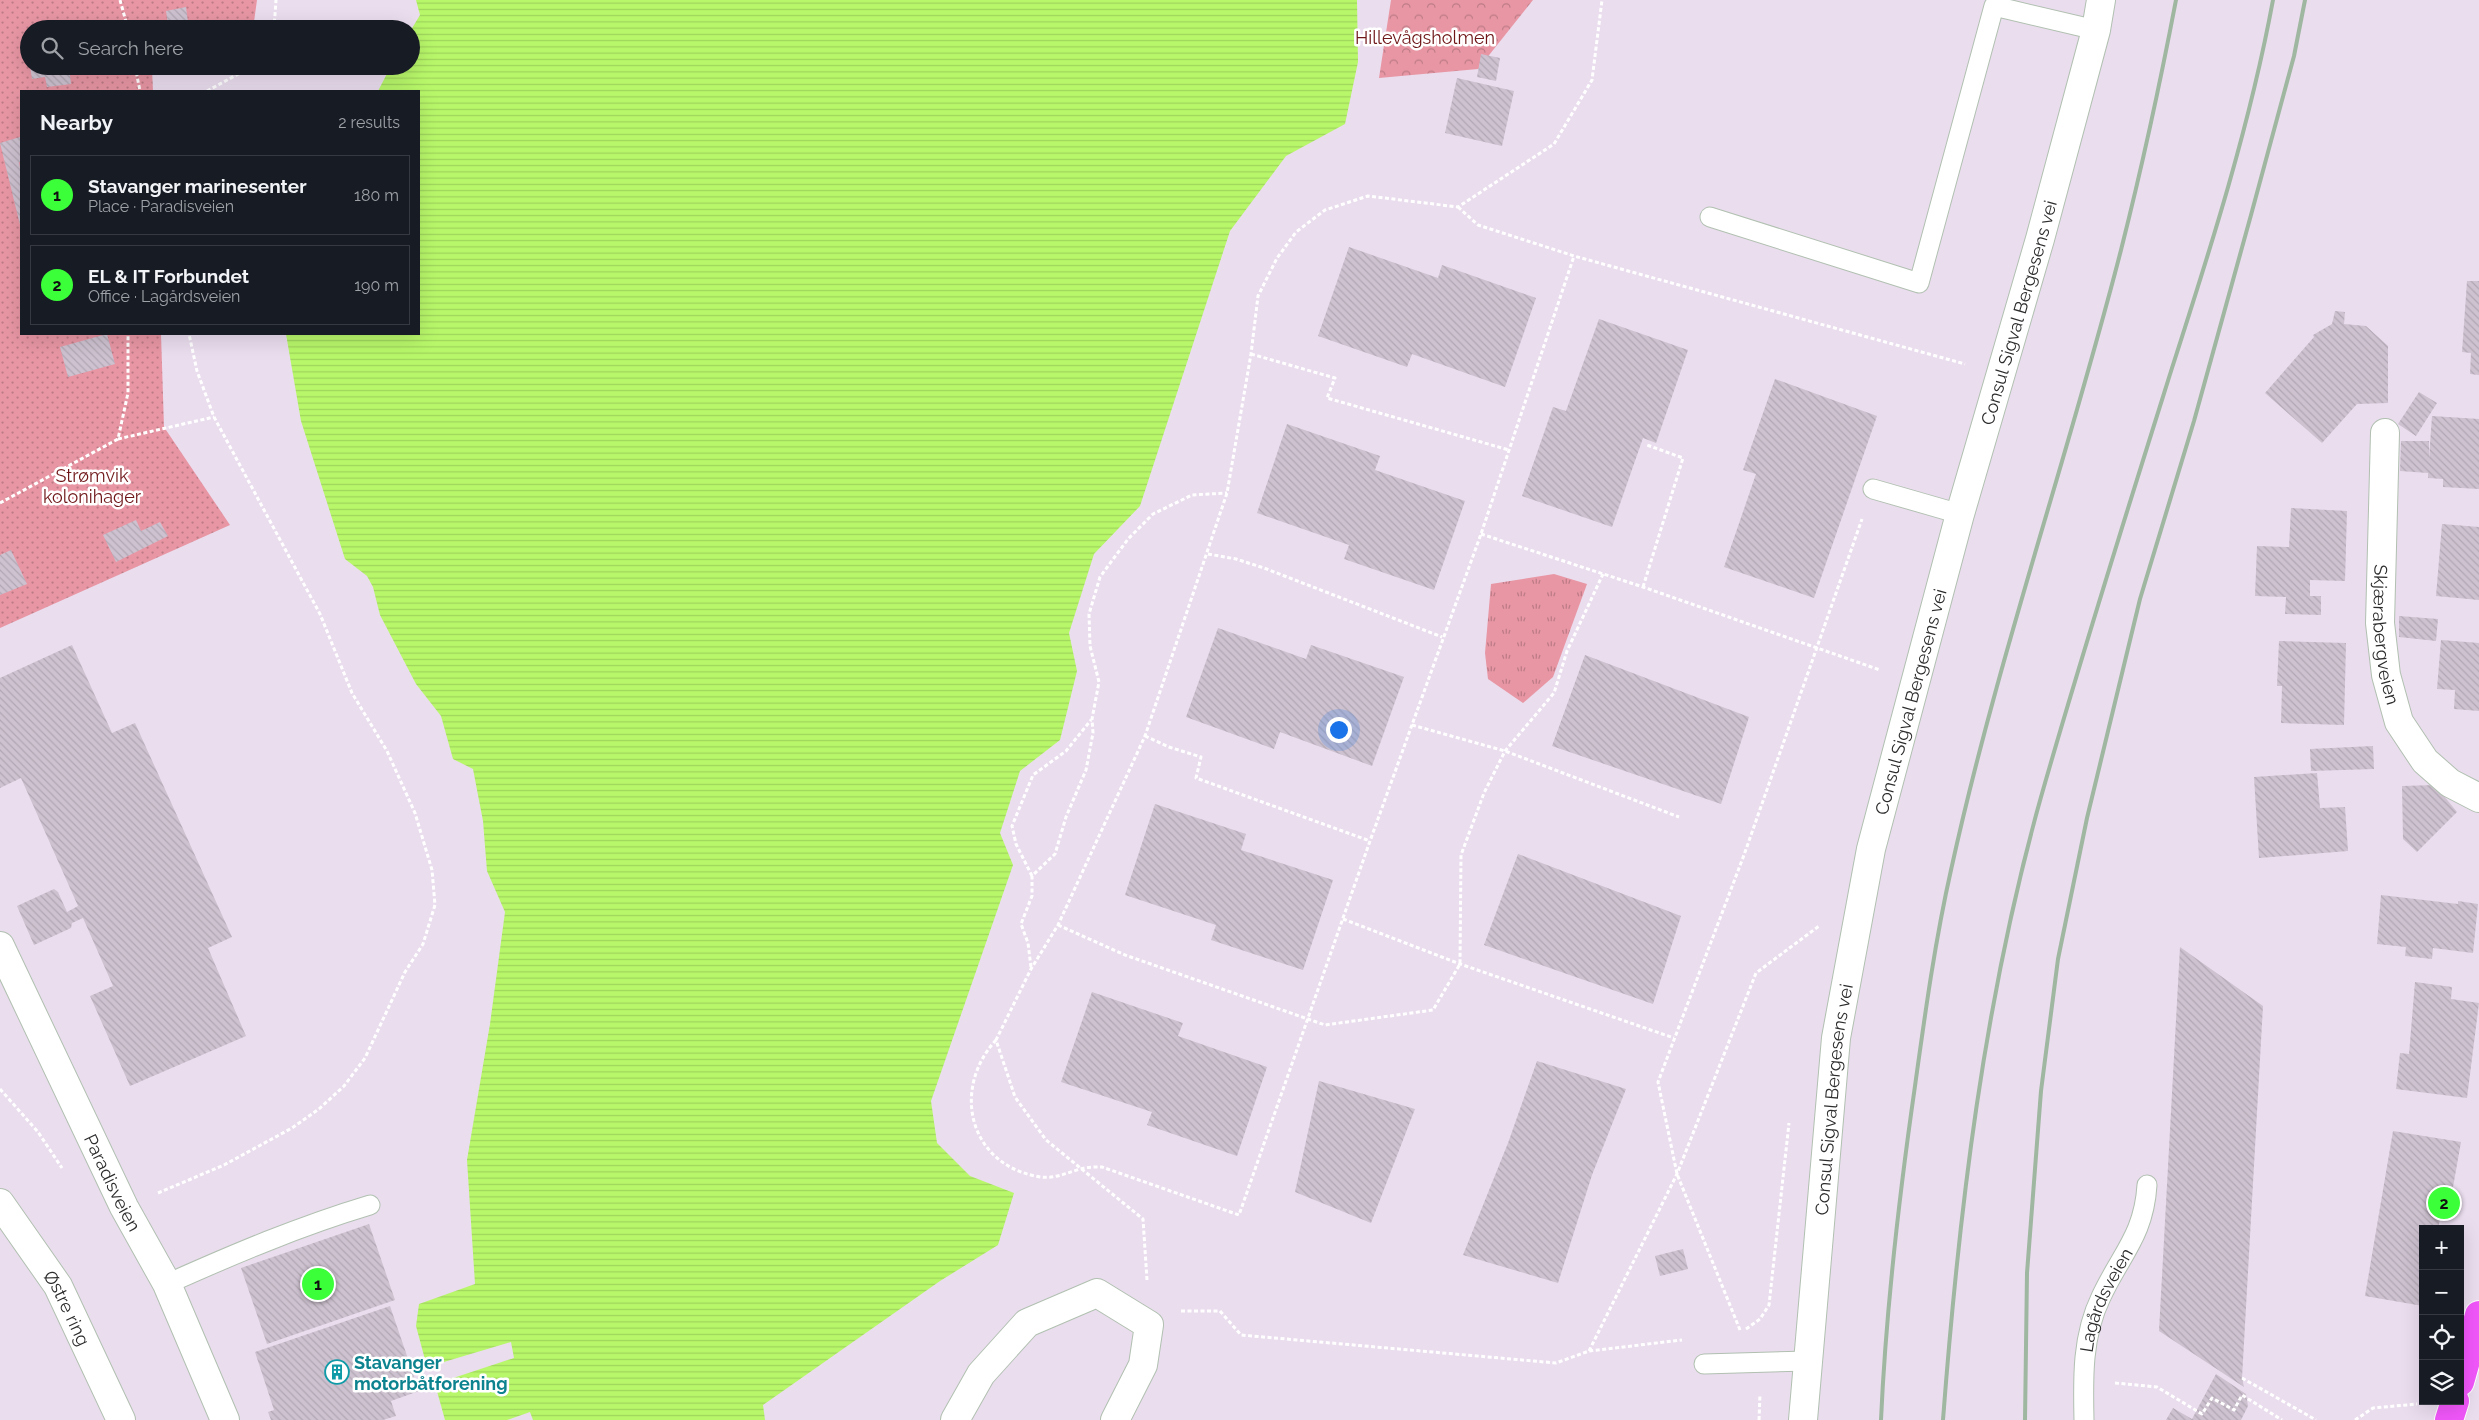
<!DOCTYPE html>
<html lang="en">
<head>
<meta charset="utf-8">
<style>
	:root { --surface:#171b24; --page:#242831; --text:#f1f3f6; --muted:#9ea1a6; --line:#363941; --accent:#3bff39 }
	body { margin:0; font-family:Raleway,sans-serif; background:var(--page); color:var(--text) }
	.controls { position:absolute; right:15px; bottom:15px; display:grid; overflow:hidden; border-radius:0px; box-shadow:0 5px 20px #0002 }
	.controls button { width:45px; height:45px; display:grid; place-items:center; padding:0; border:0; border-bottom:1px solid var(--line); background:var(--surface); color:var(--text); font:25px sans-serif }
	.you { position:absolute; left:1338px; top:729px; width:18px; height:18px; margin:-12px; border:4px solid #fff; border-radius:50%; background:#1a73e8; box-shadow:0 0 0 8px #1a73e833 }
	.badge { display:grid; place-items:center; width:32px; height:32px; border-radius:50%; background:var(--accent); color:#111; font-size:16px; font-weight:700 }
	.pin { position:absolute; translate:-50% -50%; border:2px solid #fff; box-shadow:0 1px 5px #0006 }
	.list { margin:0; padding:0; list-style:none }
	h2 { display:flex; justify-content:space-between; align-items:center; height:65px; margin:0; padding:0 20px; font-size:21px }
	h2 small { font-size:16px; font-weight:400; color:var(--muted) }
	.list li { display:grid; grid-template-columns:32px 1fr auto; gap:15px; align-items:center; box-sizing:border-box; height:80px; margin:0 10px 10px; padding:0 10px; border:1px solid var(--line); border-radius:0px }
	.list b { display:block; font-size:19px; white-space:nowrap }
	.list p { margin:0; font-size:16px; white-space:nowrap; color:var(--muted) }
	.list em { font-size:16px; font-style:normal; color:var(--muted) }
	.icon { flex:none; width:28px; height:28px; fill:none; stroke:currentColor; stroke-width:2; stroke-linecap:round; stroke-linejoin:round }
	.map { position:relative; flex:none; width:2479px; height:1420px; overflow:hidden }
	.search { position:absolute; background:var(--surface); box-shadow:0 5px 20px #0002; left:20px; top:20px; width:400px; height:55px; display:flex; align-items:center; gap:12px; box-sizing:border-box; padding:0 18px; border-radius:28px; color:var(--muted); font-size:19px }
	.panel { position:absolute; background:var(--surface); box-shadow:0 5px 20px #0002; left:20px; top:90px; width:400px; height:245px; border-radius:0px }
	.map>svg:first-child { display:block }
</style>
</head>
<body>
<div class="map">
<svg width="2479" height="1420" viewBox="0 0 2479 1420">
	<defs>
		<pattern id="grass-tufts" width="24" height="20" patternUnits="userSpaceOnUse" patternTransform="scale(1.25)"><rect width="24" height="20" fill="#e896a4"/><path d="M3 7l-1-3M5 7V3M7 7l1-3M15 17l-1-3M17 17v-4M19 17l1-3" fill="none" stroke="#bc7b86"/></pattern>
		<pattern id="forest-crowns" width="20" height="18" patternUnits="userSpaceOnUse" patternTransform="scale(1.25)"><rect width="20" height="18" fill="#e896a4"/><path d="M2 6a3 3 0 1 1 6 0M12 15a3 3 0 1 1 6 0" fill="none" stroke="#bc7b86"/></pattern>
		<pattern id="garden-dots" width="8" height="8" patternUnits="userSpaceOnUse" patternTransform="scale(1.25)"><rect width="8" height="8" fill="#e896a4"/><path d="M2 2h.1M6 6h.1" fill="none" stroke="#bc7b86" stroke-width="1.8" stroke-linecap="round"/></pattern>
		<pattern id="water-rules" width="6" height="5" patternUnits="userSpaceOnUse" patternTransform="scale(1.25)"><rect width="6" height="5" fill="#b8f76a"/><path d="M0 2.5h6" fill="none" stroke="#9ed45c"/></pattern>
		<pattern id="building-back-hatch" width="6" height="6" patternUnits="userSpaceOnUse" patternTransform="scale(1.25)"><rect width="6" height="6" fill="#cec2d0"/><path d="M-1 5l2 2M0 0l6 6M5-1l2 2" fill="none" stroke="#b1a7b3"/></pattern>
	</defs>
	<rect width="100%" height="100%" fill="#eaddee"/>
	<!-- grass -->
	<path fill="url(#grass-tufts)" d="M1554,574L1587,584L1553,677L1523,703L1488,679L1485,653L1491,584Z"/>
	<!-- forest -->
	<path fill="url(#forest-crowns)" d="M1391,0H1533L1478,69L1379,78Z"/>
	<!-- garden -->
	<path fill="url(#garden-dots)" d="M0,0H257L253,29H29V66H164L152,69L153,91H21V334H161L164,427L230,525L0,628Z"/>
	<!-- water -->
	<path fill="url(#water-rules)" d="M416,0H1357L1358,62L1345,124L1286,156L1230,231L1140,506L1094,554L1069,633L1077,671L1060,740L1020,771L1000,833L1013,865L931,1101L937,1143L970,1176L1014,1193L998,1245L940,1281L763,1405L765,1420H533L530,1412L507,1420H445L435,1384L514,1358L511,1342L427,1367L416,1326L419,1304L475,1284L467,1160L490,1024L505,912L487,871L483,821L473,769L453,759L441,716L416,684L380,615L373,587L367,576L345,559L301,421L286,334H419V91H378L391,66H411V30L420,15Z"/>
	<!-- building -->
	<path fill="url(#building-back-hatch)" d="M186,7L189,29H161L160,26L168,25L166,11Z
		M1481,54L1500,58L1496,81L1477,77Z
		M30,66H69L71,84L47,87L45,77L32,79Z
		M1457,78L1514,91L1502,146L1445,133Z
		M20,137L21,162H19L21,173V229L0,143Z
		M1349,247L1438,278L1442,265L1536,298L1505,387L1412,354L1407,367L1318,336Z
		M2467,281H2479V375L2470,374L2471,353L2462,352Z
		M2335,311L2345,312L2344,324L2366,326L2388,346V403L2357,404L2322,443L2265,393L2314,337L2313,335L2332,324Z
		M1599,319L1688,350L1656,443L1643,438L1612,527L1522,496L1553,407L1566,411Z
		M107,334L115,364L68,377L60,347Z
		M1775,379L1877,416L1814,598L1724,567L1756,474L1743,470Z
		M2419,392L2437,403L2416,436L2398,424Z
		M2432,416L2479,419V489L2443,487V479L2428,478V473L2400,471L2401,441H2429V459Z
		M1287,424L1380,456L1375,470L1465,501L1434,590L1344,559L1349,545L1257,513Z
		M2291,508L2347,511L2345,581L2310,580V596H2321V615L2285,614L2286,597L2255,596L2257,546L2289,547Z
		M136,520L141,531L160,522L168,536L116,562L103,535Z
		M2442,524L2479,527V600L2436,596Z
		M11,550L27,584L0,595V555Z
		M2399,616L2438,619L2436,641L2399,637Z
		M1218,628L1306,659L1311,645L1404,677L1372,766L1280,732L1274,749L1186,717Z
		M2441,640L2479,643V711L2454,709L2455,690L2437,689Z
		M2279,641L2346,643L2344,725L2281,723L2282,686H2277Z
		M72,645L112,733L135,723L232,937L208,948L246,1036L130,1086L90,996L113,986L83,918L72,923L71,928L34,945L17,906L54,889L58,892L67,912L78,906L21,778L0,788V678Z
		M1585,655L1749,717L1721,804L1552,746Z
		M2373,746L2374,769L2311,771L2310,749Z
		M2317,773L2320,808L2345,807L2348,851L2259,858L2254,777Z
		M2435,785L2457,812L2417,852L2403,839L2402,786Z
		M1155,804L1246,834L1241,850L1333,880L1303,970L1211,940L1216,925L1125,895Z
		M1518,854L1681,916L1653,1004L1484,945Z
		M2381,895L2458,904V901L2478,904L2473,953L2433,948L2432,959L2405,956L2406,947L2377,944Z
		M2180,947L2263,1006L2242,1378L2244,1387L2159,1331Z
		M2415,982L2452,987L2451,999L2479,1003L2467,1098L2396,1089L2400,1053L2409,1054Z
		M1092,992L1183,1023L1178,1036L1267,1067L1237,1156L1147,1125L1152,1112L1061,1082Z
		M1537,1061L1626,1089L1592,1175L1558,1283L1463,1255L1508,1143Z
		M1319,1081L1415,1109L1371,1223L1295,1192Z
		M2393,1131L2461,1142L2447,1221L2440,1219L2438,1229H2423V1306L2365,1296Z
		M369,1224L395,1300L267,1344L241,1268Z
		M1683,1249L1688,1269L1660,1276L1655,1256Z
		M390,1306L419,1391L391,1401L396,1416L383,1420H271L268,1412L274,1410L255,1352Z
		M2216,1374L2246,1394L2248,1406L2241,1420H2166L2173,1408L2192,1419Z"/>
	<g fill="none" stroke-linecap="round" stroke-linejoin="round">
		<!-- service casing -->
		<g stroke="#b1c0b1" stroke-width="21">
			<g id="service">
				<path d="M1710,217L1919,283L1994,6L2096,30"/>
				<path d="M1873,489L1960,514"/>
				<path d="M167,1284C234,1254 300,1226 370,1205"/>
				<path d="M1704,1364L1808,1361"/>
				<path id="s1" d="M2084,1420C2083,1378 2082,1336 2101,1297C2121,1254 2144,1235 2147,1185"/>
			</g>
		</g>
		<!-- minor casing -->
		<g stroke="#b1c0b1" stroke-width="30">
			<g id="minor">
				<path id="s2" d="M2385,433L2380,623L2386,675L2399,722L2425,761L2450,783L2479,798"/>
				<path id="s3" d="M0,946L124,1207L167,1284L225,1420"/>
			</g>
		</g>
		<!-- tertiary casing -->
		<g stroke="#b1c0b1" stroke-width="30">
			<g id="tertiary">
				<path id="s4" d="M0,1203L58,1286L121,1420"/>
				<path d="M955,1420L981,1374L1027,1323L1097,1293L1149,1325L1143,1365L1115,1420"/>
				<path id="s5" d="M1803,1420L1836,1038L1871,849L1960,514L2040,239L2096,30L2101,0"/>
			</g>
		</g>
		<!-- primary casing -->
		<g stroke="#fff" stroke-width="30">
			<path id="primary" d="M2460,1382L2479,1315
				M2449,1420L2455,1401"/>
		</g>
		<!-- path -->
		<path stroke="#fff" stroke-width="3" stroke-dasharray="4 2.5" stroke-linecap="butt" d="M120,0L128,29
			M274,29L276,0
			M135,66L140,91
			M207,91L253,66
			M1458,207L1478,225L1574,256L1965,364
			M1251,354L1335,378L1327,398L1509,450
			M118,439L214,417
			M0,503L118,439L128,393V334
			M1481,534L1643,587L1880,670
			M1208,554L1236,559L1264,568L1442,637
			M1643,587L1683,458L1647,445
			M1412,725L1505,751L1679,817
			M1145,736L1169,747L1201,757L1196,778L1370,841
			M1032,876L1016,844L1012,826L1033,775L1066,751L1091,720
			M1343,919L1460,964L1674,1038
			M1058,925L1125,955L1325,1025L1433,1010L1460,964L1461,855L1484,793L1505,751L1554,693L1567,651L1603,574
			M1031,967L1028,943L1021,924L1032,896V876L1055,854L1066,817L1086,770L1093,733L1092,719L1099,682L1090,646L1089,614L1100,577L1128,539L1153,514L1192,495L1227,493
			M996,1040C952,1088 968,1162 1035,1176C1052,1180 1064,1174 1080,1169C1087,1167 1095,1167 1102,1167L1239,1215L1370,841L1481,534L1574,256
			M0,1089L38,1132L62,1168
			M158,1193L224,1165L292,1128L319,1109L344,1086L365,1058L405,972L423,944L435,905L432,870L415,813L387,751L352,693L320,614L214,417L197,371L189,334
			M1147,1280L1143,1219L1046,1140L1015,1097L996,1040L1031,969L1058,925L1145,736L1227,493L1251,354L1258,296L1277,258L1296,232L1325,210L1368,196L1458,207L1554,144L1592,80L1602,0
			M1181,1311H1220L1241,1335L1556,1363L1589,1351L1682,1340
			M1746,1329L1760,1319L1769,1305L1789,1123
			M1740,1330L1677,1174L1658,1082L1744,855L1862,519
			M1589,1351L1677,1174L1756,973L1819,926
			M2242,1378L2316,1420
			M2115,1383L2157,1387L2202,1414L2212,1398L2234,1410L2242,1395L2282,1420
			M1759,1420L1760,1394
			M2355,1420L2373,1408L2417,1404"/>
		<!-- service -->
		<use href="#service" stroke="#fff" stroke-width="19"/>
		<!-- minor -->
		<use href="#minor" stroke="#fff" stroke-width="28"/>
		<!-- tertiary -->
		<use href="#tertiary" stroke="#fff" stroke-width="28"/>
		<!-- primary -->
		<use href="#primary" stroke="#f157fa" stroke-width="28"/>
		<!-- rail -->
		<path stroke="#9fb7a0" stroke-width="4" d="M1881,1420C1886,1308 1899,1197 1915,1086C1925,1014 1935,941 1951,870C1997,660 2068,457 2121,250C2142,167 2160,84 2176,0
			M1943,1420C1959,1210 1984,1000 2041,797C2082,653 2127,511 2172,368C2211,247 2250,125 2273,0
			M2025,1420L2027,1273L2041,1091L2058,959L2087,818L2140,599L2194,421L2251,215L2294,56L2305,0"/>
	</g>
	<!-- icons -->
	<defs>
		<g id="building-ring" transform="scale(1.25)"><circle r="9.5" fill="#fff" stroke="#0f9aa8" stroke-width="1.5"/><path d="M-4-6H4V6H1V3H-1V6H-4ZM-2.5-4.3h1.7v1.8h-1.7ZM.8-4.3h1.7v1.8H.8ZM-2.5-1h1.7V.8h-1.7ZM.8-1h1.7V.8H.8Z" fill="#0f9aa8"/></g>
	</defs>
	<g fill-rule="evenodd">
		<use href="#building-ring" x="337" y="1372"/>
	</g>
	<g text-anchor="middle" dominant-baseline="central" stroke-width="5" stroke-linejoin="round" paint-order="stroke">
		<!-- park labels -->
		<g font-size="18" fill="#6f1618" stroke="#fff">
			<text x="1425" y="37">Hillevågsholmen</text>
			<text x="92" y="475">Strømvik<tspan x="92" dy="21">kolonihager</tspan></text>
		</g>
		<!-- street labels -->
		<g font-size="18" fill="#2c2c2c" stroke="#fff">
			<text stroke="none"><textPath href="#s5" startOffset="1132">Consul Sigval Bergesens vei</textPath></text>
			<text stroke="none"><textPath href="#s2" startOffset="202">Skjærabergveien</textPath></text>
			<text stroke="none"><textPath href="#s5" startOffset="728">Consul Sigval Bergesens vei</textPath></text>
			<text stroke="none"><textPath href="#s5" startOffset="322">Consul Sigval Bergesens vei</textPath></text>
			<text stroke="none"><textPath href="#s3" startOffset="262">Paradisveien</textPath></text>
			<text stroke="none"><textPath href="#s1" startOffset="124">Lagårdsveien</textPath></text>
			<text stroke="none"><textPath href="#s4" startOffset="125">Østre ring</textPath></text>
		</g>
		<!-- culture labels -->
		<g font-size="18" font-weight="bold" fill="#0d838f" stroke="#fff" text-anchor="start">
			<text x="354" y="1362">Stavanger<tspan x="354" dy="21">motorbåtforening</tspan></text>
		</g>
	</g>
</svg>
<div class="controls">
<button>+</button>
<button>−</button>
<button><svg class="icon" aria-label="locate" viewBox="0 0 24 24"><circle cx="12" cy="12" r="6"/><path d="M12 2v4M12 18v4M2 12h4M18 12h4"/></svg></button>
<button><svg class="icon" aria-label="layers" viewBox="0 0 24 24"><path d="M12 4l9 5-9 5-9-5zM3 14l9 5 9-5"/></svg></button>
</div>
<div class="you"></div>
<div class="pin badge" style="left:318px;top:1284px">1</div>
<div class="pin badge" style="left:2444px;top:1203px">2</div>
<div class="search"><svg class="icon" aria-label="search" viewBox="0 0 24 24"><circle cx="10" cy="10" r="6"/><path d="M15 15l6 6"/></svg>Search here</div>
<section class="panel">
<h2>Nearby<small>2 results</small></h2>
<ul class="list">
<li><span class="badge">1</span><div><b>Stavanger marinesenter</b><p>Place · Paradisveien</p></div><em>180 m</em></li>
<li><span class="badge">2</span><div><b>EL &amp; IT Forbundet</b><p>Office · Lagårdsveien</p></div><em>190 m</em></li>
</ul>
</section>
</div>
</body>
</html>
